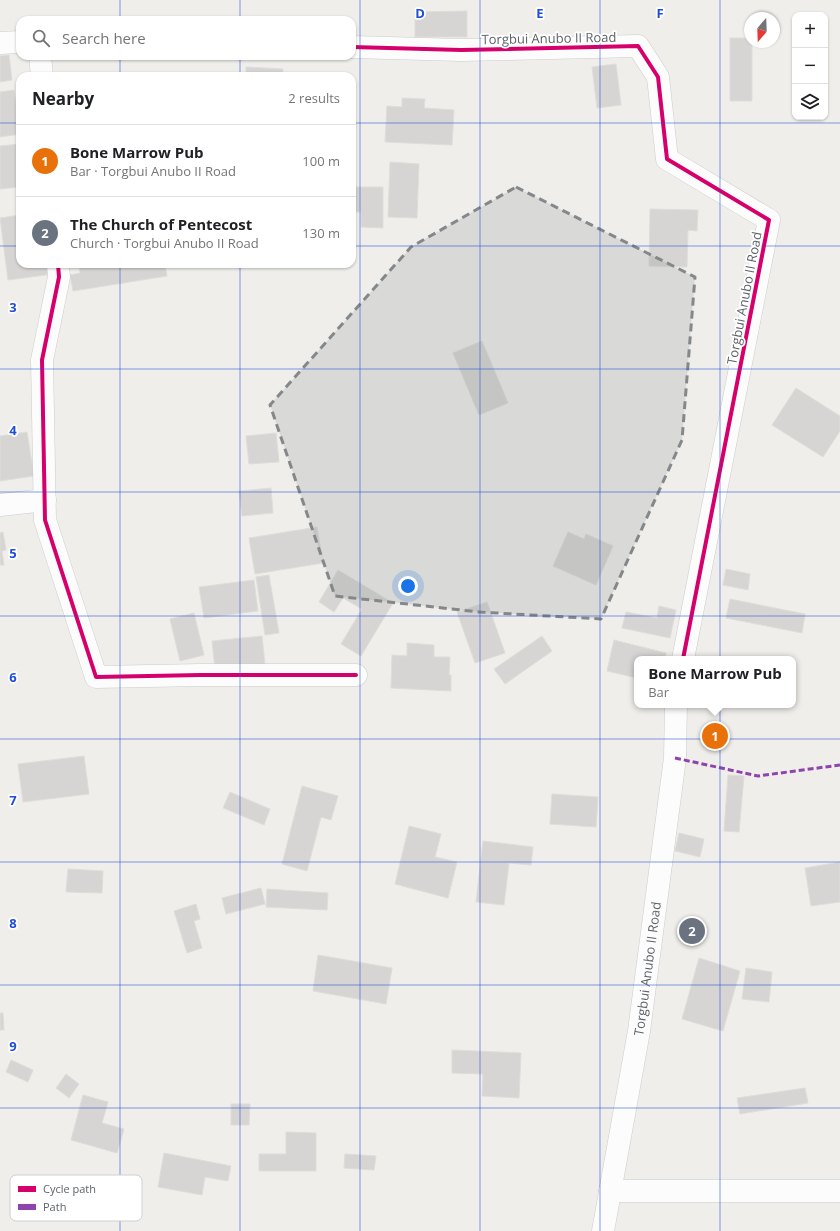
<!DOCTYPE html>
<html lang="en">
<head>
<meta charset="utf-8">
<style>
	:root { --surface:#fff; --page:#f6f6f6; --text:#202124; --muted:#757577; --line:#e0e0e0; --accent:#ea580c }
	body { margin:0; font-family:"Open Sans",sans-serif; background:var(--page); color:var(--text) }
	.controls { position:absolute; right:12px; top:12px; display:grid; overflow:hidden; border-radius:8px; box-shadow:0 1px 3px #0004 }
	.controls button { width:36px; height:36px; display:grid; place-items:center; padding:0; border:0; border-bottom:1px solid var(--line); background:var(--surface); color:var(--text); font:20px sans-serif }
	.compass { position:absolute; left:744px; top:12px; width:36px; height:36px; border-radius:50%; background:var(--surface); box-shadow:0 1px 3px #0004; rotate:199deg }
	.you { position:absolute; left:408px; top:586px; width:14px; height:14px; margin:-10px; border:3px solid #fff; border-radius:50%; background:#1a73e8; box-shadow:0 0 0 6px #1a73e833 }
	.badge { display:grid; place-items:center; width:26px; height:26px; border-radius:50%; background:var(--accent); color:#fff; font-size:13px; font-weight:700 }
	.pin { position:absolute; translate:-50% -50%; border:2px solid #fff; box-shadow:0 1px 4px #0006 }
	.popup { position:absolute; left:634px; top:656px; width:162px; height:52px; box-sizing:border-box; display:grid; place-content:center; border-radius:8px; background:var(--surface); filter:drop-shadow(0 1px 3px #0005); font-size:13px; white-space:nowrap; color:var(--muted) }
	.popup b { font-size:15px; color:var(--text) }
	.popup::after { content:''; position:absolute; left:50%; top:100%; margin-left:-8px; border:8px solid transparent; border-top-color:var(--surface) }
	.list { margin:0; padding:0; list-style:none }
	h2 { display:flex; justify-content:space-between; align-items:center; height:52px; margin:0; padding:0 16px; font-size:17px }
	h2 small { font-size:13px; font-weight:400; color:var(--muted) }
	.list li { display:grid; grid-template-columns:26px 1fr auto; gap:12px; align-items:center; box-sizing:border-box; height:72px; padding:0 16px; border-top:1px solid var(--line) }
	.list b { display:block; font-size:15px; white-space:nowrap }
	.list p { margin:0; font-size:13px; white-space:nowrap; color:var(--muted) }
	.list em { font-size:13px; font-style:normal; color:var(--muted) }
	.icon { flex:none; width:22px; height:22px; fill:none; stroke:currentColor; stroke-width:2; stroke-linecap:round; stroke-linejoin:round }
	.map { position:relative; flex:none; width:840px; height:1231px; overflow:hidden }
	.search { position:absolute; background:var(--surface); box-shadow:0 1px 3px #0004; left:16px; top:16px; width:340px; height:44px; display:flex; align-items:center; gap:10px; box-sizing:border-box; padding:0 14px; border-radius:12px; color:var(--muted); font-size:15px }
	.panel { position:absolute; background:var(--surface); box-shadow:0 1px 3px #0004; left:16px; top:72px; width:340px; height:196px; border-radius:12px }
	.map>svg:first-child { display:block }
</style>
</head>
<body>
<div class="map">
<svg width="840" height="1231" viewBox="0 0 840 1231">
	<rect width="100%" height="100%" fill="#efeeea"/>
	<!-- building -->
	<path fill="#d6d5d3" stroke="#deddd9" d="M467,11V37H415V12Z
		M730,38H750V42H752V101H730Z
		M9,55L12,80L0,82V56Z
		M616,64L621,105L597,108L592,67Z
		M246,67L283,69V76H246Z
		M14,90L20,134L0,137V92Z
		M402,98L425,99L424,108L454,110L452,145L385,142L387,106L402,107Z
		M20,144V176L19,177L20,187L0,189V146Z
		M390,162L419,164L417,218L388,217Z
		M352,187H383V228L361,227V212H352Z
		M650,209L698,210L697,231L688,230L687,267L649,266Z
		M20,215V264H51L53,274L8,280L0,218Z
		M91,264H121L122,267L139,264H165L167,276L73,291L70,275L80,273L79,266Z
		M482,341L508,403L479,415L453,353Z
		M796,388L840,416V431L823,457L772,425Z
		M27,432L34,476L0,481V436Z
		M276,433L279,462L249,464L246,436Z
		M271,488L273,513L242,516L239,491Z
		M317,527L323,563L255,574L249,538Z
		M3,532L6,550L2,551L4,565H0V533Z
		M568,532L584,539L586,534L613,546L596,585L553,566Z
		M726,569L750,574L748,590L723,585Z
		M338,570L393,603L361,656L341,644L362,609L343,598L334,612L319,602Z
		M269,575L279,633L265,635L256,577Z
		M254,580L258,611L204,618L199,587Z
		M730,599L805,614L802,633L726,618Z
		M487,602L505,653L475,663L457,612Z
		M659,606L676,610L670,638L622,628L626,612L657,618Z
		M194,613L204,655L180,661L170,619Z
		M262,636L265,665L215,669L212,641Z
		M542,636L552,651L505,684L494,669Z
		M614,640L666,653L665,659H637V678L607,671Z
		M407,643L434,645V657H450L449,675H451V691L391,688L392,655L407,656Z
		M84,756L89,794L23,802L18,764Z
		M728,775L744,776L739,832L724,831Z
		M302,786L338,796L331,820L321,817L307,871L282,864Z
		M230,792L270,809L264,825L223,808Z
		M552,794L598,797L596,827L550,824Z
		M409,826L441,834L435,857L457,862L448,898L395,884Z
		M679,833L704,839L700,857L675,851Z
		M483,841L533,847L531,865L509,863L504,905L476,902Z
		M840,862V902L811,906L805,868Z
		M68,869L103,871L102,893L66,892Z
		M261,888L265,904L226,914L222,898Z
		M267,889L328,893L327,910L266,907Z
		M196,904L200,919L194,921L202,948L187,953L174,911Z
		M318,955L392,968L386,1004L313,991Z
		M699,958L740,971L723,1031L682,1019Z
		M746,968L772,972L769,1002L742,999Z
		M0,1013H3L4,1030H0Z
		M452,1050L521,1053L519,1098L482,1096L483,1074L452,1073Z
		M11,1060L33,1070L28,1082L6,1072Z
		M66,1074L79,1084L69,1098L56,1088Z
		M805,1088L808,1103L740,1114L737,1098Z
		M83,1095L108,1102L102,1123L124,1129L117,1153L71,1140Z
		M231,1104H250L249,1125H231Z
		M286,1132L316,1133V1171H259V1154H286Z
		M164,1153L231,1166L228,1181L205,1177L202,1195L158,1187Z
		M345,1154L376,1156L374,1170L344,1168Z"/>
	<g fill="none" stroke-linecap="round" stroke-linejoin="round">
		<!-- street casing -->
		<g stroke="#cbcccc" stroke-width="23">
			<g id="street">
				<path d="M0,43L20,42"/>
				<path d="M352,47L461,50L638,46L658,77L667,159L769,220L683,659"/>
				<path d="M40,56L42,76"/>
				<path d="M58,264L59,277L42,360L45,520L96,677L201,675H356"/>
				<path d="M0,505L45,500"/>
				<path d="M610,1191H840"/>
				<path id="s1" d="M603,1231L639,1031L675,758L676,705"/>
			</g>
		</g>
		<!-- street -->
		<use href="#street" stroke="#fdfcfc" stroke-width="22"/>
		<!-- quiet -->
		<path stroke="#8e44ad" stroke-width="3" stroke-dasharray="6 3" stroke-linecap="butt" d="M675,758L758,776L840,765"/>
		<!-- cycleway casing -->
		<g stroke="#fff" stroke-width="6">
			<path id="cycleway" d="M352,47L461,50L638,46L658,77L667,159L769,220L683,659
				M58,264L59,277L42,360L45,520L96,677L201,675H356"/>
		</g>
		<!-- cycleway -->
		<use href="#cycleway" stroke="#d6006c" stroke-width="4"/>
	</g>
	<!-- marked area -->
	<path fill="#84888a" fill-opacity="0.2" stroke="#84888a" stroke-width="3" stroke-dasharray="8 5" stroke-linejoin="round" d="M516,187L695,277L682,440L601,619L479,612L335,596L270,405L411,247Z"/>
	<!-- grid -->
	<path fill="none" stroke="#1d4ed8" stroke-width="1" stroke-opacity="0.55" d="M120,0V20M240,0V20M360,0V1231M480,0V1231M600,0V1231M720,0V1231M120,56V76M240,56V76M0,123H20M352,123H840M0,246H20M352,246H840M120,264V1231M240,264V1231M0,369H840M0,492H840M0,616H840M0,739H840M0,862H840M0,985H840M0,1108H840"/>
	<g text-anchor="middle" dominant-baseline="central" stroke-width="3.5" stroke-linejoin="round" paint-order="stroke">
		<!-- street labels -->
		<g font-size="13" fill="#5f6368" stroke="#fff">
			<text transform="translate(549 38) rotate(-1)">Torgbui Anubo II Road</text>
			<text transform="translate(744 298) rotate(-79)">Torgbui Anubo II Road</text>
			<text stroke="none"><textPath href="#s1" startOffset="266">Torgbui Anubo II Road</textPath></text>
		</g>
	</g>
	<!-- legend -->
	<rect x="10" y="1175" width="132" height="46" rx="6" fill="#fff" stroke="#cfd0d2" stroke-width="1"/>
	<rect x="18" y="1186" width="18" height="6" fill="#d6006c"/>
	<rect x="18" y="1204" width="18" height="6" fill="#8e44ad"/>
	<g font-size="11" fill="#5f6368">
		<text x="43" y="1193">Cycle path</text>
		<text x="43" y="1211">Path</text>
	</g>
	<g font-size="13" text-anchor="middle" font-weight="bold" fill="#1d4ed8" stroke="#fff" stroke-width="3.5" stroke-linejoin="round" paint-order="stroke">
		<text x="420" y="18">D</text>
		<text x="540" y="18">E</text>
		<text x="660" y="18">F</text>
		<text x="13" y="312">3</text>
		<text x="13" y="435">4</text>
		<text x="13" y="558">5</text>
		<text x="13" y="682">6</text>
		<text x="13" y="805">7</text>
		<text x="13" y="928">8</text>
		<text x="13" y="1051">9</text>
	</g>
</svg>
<div class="controls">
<button>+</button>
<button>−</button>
<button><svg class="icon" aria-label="layers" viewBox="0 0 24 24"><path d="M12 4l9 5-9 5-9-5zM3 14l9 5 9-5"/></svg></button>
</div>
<svg class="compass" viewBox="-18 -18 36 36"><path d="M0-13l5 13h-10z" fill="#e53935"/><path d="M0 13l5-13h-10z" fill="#757577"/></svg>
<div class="you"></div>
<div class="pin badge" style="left:715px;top:736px;background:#e8710a">1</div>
<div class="popup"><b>Bone Marrow Pub</b>Bar</div>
<div class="pin badge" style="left:692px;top:931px;background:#6b7280">2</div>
<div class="search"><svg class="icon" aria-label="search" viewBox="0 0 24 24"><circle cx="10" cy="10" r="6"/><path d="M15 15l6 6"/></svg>Search here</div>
<section class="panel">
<h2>Nearby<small>2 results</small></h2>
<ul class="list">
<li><span class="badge" style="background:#e8710a">1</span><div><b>Bone Marrow Pub</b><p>Bar · Torgbui Anubo II Road</p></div><em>100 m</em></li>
<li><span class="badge" style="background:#6b7280">2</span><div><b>The Church of Pentecost</b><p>Church · Torgbui Anubo II Road</p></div><em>130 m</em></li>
</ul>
</section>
</div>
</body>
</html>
